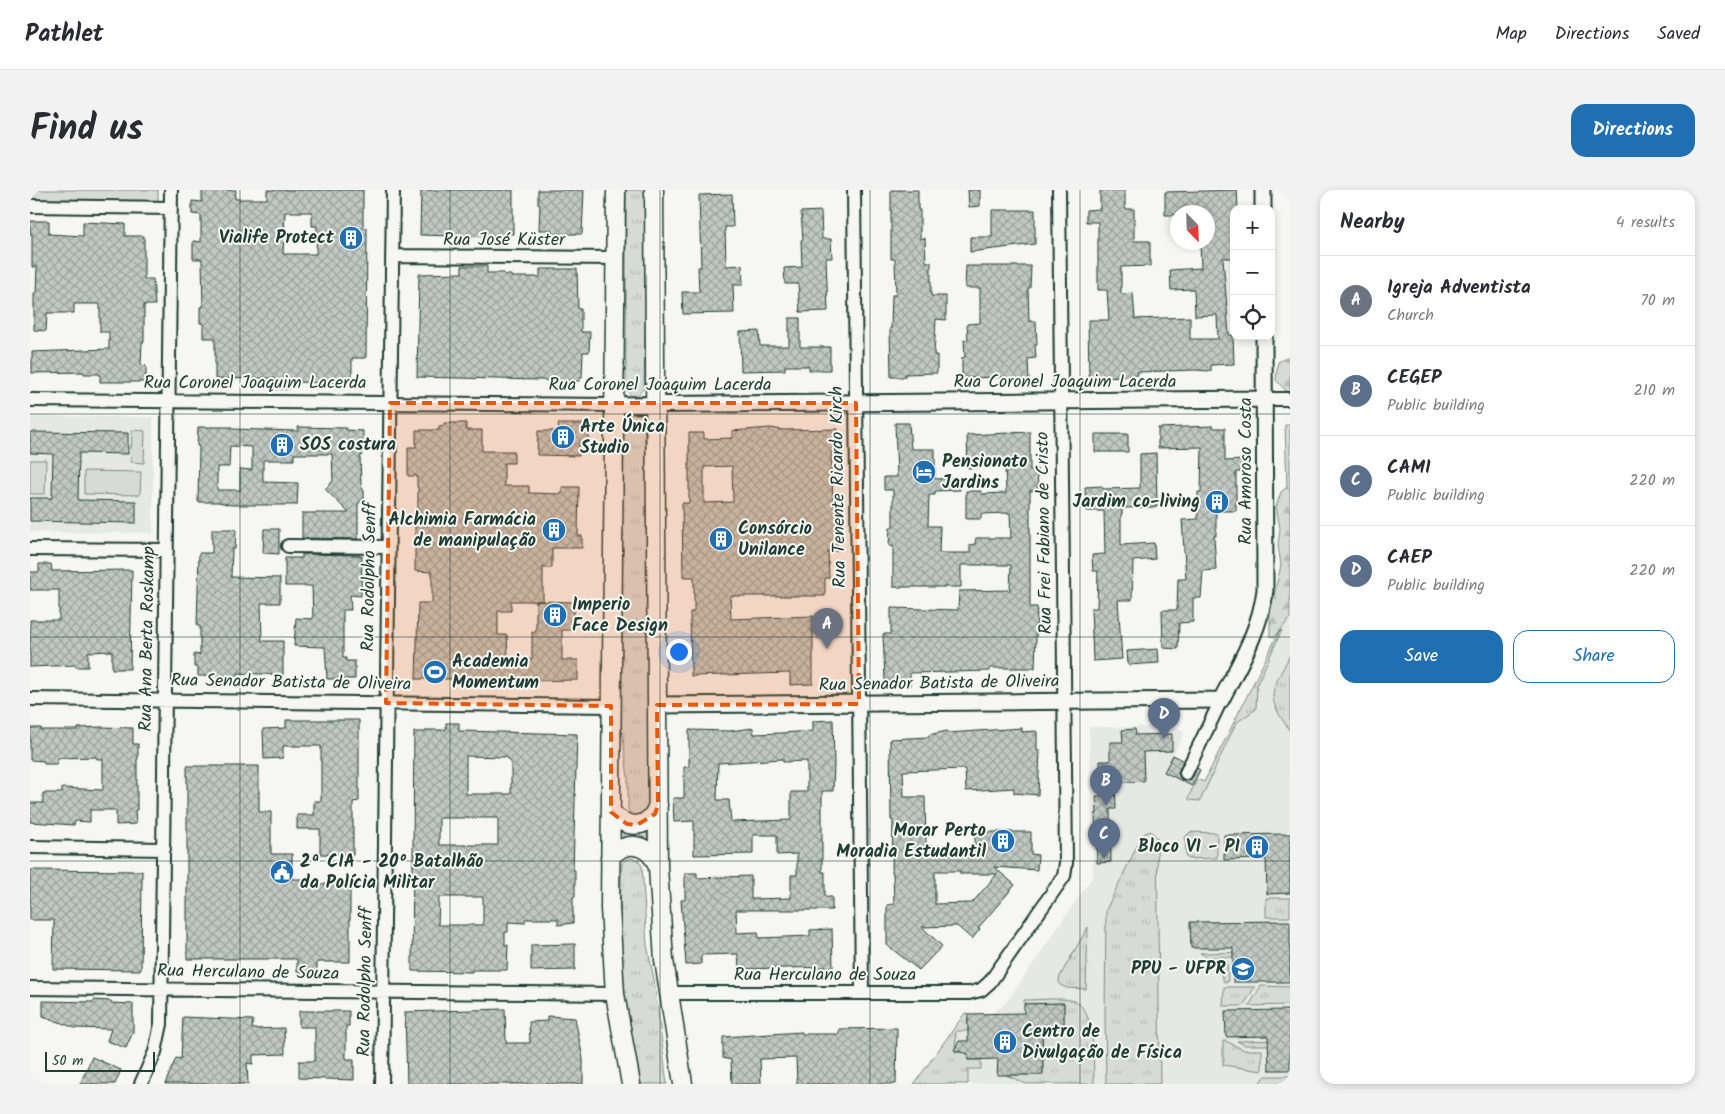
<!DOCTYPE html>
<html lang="en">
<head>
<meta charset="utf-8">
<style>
	:root { --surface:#fff; --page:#f2f2f3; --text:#2b2b33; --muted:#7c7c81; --line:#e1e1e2; --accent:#1f6fb2 }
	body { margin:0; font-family:Kalam,sans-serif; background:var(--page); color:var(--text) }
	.controls { position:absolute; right:15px; top:15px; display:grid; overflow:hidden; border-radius:10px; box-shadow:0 2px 8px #0003 }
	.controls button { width:45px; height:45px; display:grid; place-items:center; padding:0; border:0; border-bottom:1px solid var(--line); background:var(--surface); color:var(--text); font:25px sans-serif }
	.compass { position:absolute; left:1140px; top:15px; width:45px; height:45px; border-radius:50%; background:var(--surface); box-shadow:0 2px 8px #0003; rotate:157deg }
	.scale { position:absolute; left:15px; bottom:12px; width:110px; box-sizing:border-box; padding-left:5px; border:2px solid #1f3d34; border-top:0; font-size:14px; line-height:18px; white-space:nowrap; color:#1f3d34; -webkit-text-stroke:4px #f6f6f2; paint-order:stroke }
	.you { position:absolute; left:648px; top:461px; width:18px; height:18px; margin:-12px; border:4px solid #fff; border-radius:50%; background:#1a73e8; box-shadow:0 0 0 8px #1a73e833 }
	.badge { display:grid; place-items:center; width:32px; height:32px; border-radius:50%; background:var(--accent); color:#fff; font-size:16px; font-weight:700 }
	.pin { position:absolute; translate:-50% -41px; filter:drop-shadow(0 1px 2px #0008) }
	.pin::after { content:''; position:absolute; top:26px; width:18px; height:15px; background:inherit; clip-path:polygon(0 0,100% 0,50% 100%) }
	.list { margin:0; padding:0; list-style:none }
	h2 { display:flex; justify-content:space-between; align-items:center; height:65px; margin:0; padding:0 20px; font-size:21px }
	h2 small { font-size:16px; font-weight:400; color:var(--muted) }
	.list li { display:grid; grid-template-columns:32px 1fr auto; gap:15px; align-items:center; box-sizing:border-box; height:90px; padding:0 20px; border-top:1px solid var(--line) }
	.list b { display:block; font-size:19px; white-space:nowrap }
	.list p { margin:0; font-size:16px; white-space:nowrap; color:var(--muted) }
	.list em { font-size:16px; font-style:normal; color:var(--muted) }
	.actions { display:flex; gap:10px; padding:15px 20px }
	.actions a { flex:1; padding:11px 0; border:1px solid var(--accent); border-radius:15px; text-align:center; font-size:18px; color:var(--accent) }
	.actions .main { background:var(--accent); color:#fff }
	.icon { flex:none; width:28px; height:28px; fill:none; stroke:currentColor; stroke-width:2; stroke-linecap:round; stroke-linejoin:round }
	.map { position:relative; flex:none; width:1260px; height:894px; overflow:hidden; border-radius:15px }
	header { display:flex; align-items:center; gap:30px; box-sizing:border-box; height:70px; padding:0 25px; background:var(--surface); border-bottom:1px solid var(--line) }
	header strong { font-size:24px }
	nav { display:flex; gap:28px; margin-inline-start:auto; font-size:18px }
	.intro { display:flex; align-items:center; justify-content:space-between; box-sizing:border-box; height:120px; padding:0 30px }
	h1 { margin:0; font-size:35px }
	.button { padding:12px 22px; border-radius:15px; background:var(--accent); color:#fff; font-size:18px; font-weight:700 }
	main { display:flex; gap:30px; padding:0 30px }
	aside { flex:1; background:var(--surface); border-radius:15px; box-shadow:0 2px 8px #0003 }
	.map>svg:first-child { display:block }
</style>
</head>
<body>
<header>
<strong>Pathlet</strong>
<nav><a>Map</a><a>Directions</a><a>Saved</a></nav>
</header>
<div class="intro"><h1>Find us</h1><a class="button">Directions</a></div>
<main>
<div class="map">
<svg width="1260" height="894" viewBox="0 0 1260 894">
	<defs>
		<pattern id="grass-tufts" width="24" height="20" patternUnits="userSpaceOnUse" patternTransform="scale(1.25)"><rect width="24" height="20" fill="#d6dbd6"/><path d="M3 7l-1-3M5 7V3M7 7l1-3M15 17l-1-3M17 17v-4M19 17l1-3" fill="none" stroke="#b7bdb8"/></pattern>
		<pattern id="forest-firs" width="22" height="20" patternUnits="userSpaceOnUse" patternTransform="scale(1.25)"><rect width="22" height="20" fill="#d6dbd6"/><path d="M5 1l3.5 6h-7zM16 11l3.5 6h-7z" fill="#b7bdb8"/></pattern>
		<pattern id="building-cross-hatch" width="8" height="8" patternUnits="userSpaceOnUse" patternTransform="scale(1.25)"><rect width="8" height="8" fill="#c1c8c3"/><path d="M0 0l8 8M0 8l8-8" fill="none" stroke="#9ca49f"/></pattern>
	</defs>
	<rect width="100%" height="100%" fill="#f6f6f2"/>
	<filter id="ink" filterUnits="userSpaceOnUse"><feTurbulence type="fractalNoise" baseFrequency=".02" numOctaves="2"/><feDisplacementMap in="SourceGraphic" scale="10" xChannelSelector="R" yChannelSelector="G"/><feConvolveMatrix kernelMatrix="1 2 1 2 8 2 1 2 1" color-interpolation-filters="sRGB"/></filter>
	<g filter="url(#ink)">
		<!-- built -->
		<path fill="#e6e8e4" d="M0,226L123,227V343L0,342Z
			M1255,235H1260V894H884L935,823H959L966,820L976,813L1063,686L1059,537H1147L1154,543L1139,574L1174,592L1259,422Z"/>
		<!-- grass -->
		<path fill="url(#grass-tufts)" stroke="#7a8c85" d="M596,0H617L614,198L607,206L602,207L596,199Z
			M602,223L610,224L614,230L618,324L620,617L615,624L607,628L603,626L598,620V588L587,499L590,460L593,228Z
			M1255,235H1260V299L1257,298Z
			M1252,440L1227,494L1226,519L1206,533L1170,611L1160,610L1158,608L1167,589L1174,592L1248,444Z
			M1260,465V541C1234,504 1241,503 1260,465Z
			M593,640L617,643V650L613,653L593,649Z
			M1121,641L1127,648L1130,894H1076L1075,827L1076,720L1111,648L1115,643Z
			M1160,642L1187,643V668L1159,669L1156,667L1155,647Z
			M601,668L608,670L612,676L617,755L624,789L637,894H607L595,837L588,757L592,673L595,670Z
			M1236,708H1260V727H1236Z
			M1058,737L1056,799L1037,798L1030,795L1029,791L1030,786Z
			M1241,762V767H1177L1170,763Z
			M1197,771L1198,792H1194L1189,779L1182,772Z
			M1231,796L1260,797V815L1219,816Z
			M1194,797H1225L1213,816H1193Z
			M994,810C1008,810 1032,807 1044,811C1067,820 1063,874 1064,894H996L976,885H1013L1012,838H1034V813L994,814Z
			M935,823H938V841H926L925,862L938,863V870H951V879H938V894H884Z
			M1260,850V855H1215L1207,851Z
			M1193,851H1196L1214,860H1232V881L1193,875Z
			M1236,886H1260V894H1228Z"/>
		<!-- forest -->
		<path fill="url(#forest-firs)" stroke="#7a8c85" d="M1260,166V203H1258L1246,190L1248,172Z
			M1256,298L1260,299V428L1245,447L1240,446V423L1251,375L1248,355L1250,338L1246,317L1251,302Z"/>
		<!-- green -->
		<path fill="#d6dbd6" stroke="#7a8c85" d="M0,0H128V12L0,10Z
			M102,240L115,241L114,273L101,272Z
			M0,270H16L15,304H0Z
			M54,281L111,282L110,305L54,304Z"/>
		<!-- building -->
		<path fill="url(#building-cross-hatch)" stroke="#1f3d34" fill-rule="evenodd" d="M172,0H206L205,9H237V0H333V38H337L336,168H322V193L259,192V199H245V188L185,189V148H173V133H170V117H173L172,69H163V51L171,52V25L162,24V11L172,12ZM255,22H282V36H287L286,64H253Z
			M391,0H483V44H477V46L458,47L390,45Z
			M508,0H554L552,44H522V40H509L510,14H508Z
			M861,0H888V20H890V49L895,48L896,72H901V106H916V130L906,129L904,165H907V183L875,184V187H861L860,138H861L862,105H866L865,69H861Z
			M938,0H950V16L939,17Z
			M1070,0H1095V19H1104V51H1120V76L1091,77V104L1103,103L1105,129L1160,127V149H1188L1187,125L1165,126L1164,99L1141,100L1140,80L1171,78L1170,52H1178V22H1148V25H1135V2L1207,0L1208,19H1204L1203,23L1204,68H1193L1199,145H1203L1204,174L1181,175V181L1165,180L1107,182L1108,185L1059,188L1058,130H1079L1077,100H1068V32H1056V20L1070,19Z
			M702,4L703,37H695L696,76L712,75L713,95H703L704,123L653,124L652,102H669L668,77H671L669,5Z
			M962,20H1005V54L940,62V47H962Z
			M791,21L792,49H801L802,68H796L798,121L770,122L768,94H755L754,78L772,77L771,50H773L771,22Z
			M0,31H19V44L53,46V32L95,34V46H114V89H123L125,115H114V152H112L111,175L116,176V192H70V184H54V182L2,183V162L79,159V142H70V114H44V123H17L16,141L4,140V103H6L7,77H2V44H0Z
			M432,76H457V83H474L475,85H481V87H510V79H547L548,119H551V142H560L559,162H553L552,188H550L549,191L387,187L389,84L432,83Z
			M936,76H1001L1000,98H998L999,131H1006L1007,155H1005L1006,168L998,169L999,191H974V187L932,188V168L935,167L934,150H938L937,134L950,133V98H935Z
			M759,128H770V157H800V180H779V176H755V180L711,181L710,142L729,141L730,156H759Z
			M414,233H436V240H452V261H484V273H474V296H499V303L532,304V297H549L548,346H552V358H522V378H513V411H481V421H468V445H477L478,469H502V442H506V411L544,412V440H532V470H548V490L498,491V497H483V489H386L388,413H402V382L385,381V329H388V297H387V286H378V257H386V240H409V236L414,235Z
			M865,233H879L881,259H905V289L929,288L930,300L905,301V305H899L898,336H910L909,363H940V355L945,354L946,348H981L980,323L951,324V329H936V301H951V304L976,303L975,276L938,278L937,245L1000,242V280L1007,279L1008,300L1000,301V417H1007L1005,478H960V481L880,483V495L859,496L858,490H855L853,444H861V418L928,420L929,401L980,400L981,375H931V397H863V356H859L860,337H863V300H854V287H867Z
			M528,234H555L559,239V253H549V266L507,265L508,241H529Z
			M1183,236L1184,238H1195V271L1213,270L1214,282H1206V321H1186V346H1184L1186,380L1173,381L1171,408H1163V432L1149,433L1148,459L1133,458L1132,420H1147L1148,389H1156L1152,330L1168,329V302H1171L1172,257L1128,258V238Z
			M168,237H202V239L233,240L268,241V237L316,238V240L333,241L332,266H330L331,296L334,301V309L328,314V349L272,348V323H319L295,299L303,291L302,264H264V270H233V292L268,293L267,315H202L188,312H168L169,256H167ZM200,256L222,257V280L210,279V300H187V277H199Z
			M740,238L754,240L808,239L806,263H801L803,311H807V361H798L799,388H795V406H700L701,429L783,426V494L760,495V483L661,486L660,422H664V387H653L652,313H659V243H674V249L702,248V241ZM702,276L703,312L674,313V277Z
			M0,242L98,243V264L49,263L48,310L106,311V333L0,331V308H22L23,264L0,263Z
			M1065,244H1098V262H1065Z
			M1126,263L1127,317L1092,318V324H1091V355L1124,353L1125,369L1103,371L1102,410H1088L1092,469L1063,471L1061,418H1067L1068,381H1063L1062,365L1075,364L1074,321H1056L1055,297L1072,296L1073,299L1110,298V264Z
			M182,339H206L205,359H202L201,387L250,388V413H231L232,451H253V485L208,483V486H168V477H164V464L170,465V436H167L169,363H182Z
			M234,339H249V364L233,363Z
			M272,364L329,365V366H332L331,406L320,405L321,420H313V468H316V471H325V489H297L295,457L264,456L266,428L283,429L282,396H255V368H272Z
			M9,374H21L22,381L102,380L100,479H82V461L58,462V477H46V475L0,477V430H29V400H0V382H9Z
			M1128,459L1129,473L1098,475L1097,461Z
			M256,530H329V611L323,612V665L290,664V639H267V625H284V611H291V556H253V568L234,569L233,539L256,538Z
			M803,530L804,574L803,601H792V682H795V707H802V720H706L707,743L728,742L729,748L780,746V740L802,739L803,777L709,779L708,764L671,765V774L656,775L651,710H655V683H667V688L721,686V709L761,708V685H767V664L747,665V645H723V664L664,665V631L644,632L643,608H654V577H659V540L700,541L723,538L724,544L751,543L783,541V531ZM753,569V572L777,571V602H761V630L701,632L699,610H687L688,573Z
			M416,533H429V541L547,544L543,680H545V707H543V733L528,735V729H495V733L478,732V742H475V755H478L477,780H442V782L382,781L384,542H396V540H416ZM436,566L477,567L481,575V604H436ZM409,628H468V655H409ZM409,707H453V735H408Z
			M71,537L103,538V554H108V569H107V620H105L106,634L86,635V620H60V632L45,631L44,635L0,632V613H13V603H32V598L73,600V569H67L66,567L27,568V574H14V571L0,570V538H11V540H48V538Z
			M992,538V542L1006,541L1007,542V561H1010L1008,605L984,603V598L936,601L935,579L873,581L874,607H895L896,656H909V664H945V642H1001V664L1008,665L1007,680L964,677L985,695L948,738L950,739L942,749L927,736L892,737L912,756L889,780L857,755V715L864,714L863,683H862L863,630H861L860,549L899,547V545L903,544L917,541L918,543ZM905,681H930V684H967L942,713L905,714Z
			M1105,539L1106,545L1142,544V561L1113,562L1114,591L1085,593L1086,619H1080L1081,672L1067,673L1065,624H1067L1066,606H1071L1070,571H1080V552H1093L1092,540Z
			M1143,565L1153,570L1148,583L1152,590H1160L1167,578L1170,580L1162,596L1134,582Z
			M157,576H229V622H241V664H262V689H275V694H320V772H287V782H267V769H157Z
			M1260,644V703L1237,704L1236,669L1194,670V645Z
			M0,680L112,681L111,780L23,779L24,730H0Z
			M1260,731V792H1203V758H1161L1160,732Z
			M545,754V780L501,781V755Z
			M64,810L81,811V813L103,814V842L96,858L77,851L81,839L45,838L13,826V811L64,812Z
			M1034,813V838H1012L1013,885H967L968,869L938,870V864L924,860L929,851H938V824L994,823V814Z
			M475,819L476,853H500L499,832L517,831V826L545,828L553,869V894H377L375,822Z
			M1260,820V880H1239L1238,846L1196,847L1195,821Z
			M269,821H319V836H316V869H324V890L269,888V871H285V837H269Z
			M153,827L223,830L222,839L254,838L255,864L223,865V874L217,873L218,894H135L146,868L151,869Z
			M867,838L866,894H767L766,868L730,869L731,894H702L701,870L693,868V847L772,842V844H809V839Z
			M62,867L91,880L85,894H50Z"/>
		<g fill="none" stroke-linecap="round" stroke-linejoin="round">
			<!-- minor casing -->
			<g stroke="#1f3d34" stroke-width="16">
				<path id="minor" d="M824,0L832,803
					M0,16L141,18
					M362,66L585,68
					M1234,209H1260
					M0,210L584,215
					M258,356L358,357
					M0,359L137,360
					M0,509L581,516
					M1156,583L1191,510
					M0,657L134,659
					M0,798L585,804
					M638,803H939L951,800L960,792L1034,686L1036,673L1029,0
					M111,894L125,862L131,834L141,0
					M352,894L363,0"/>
			</g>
			<!-- tertiary casing -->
			<g stroke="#1f3d34" stroke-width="19">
				<path id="tertiary" d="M1233,0V19
					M584,215L1234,209
					M627,515L1191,510C1209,475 1230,441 1235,400L1234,146"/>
			</g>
			<!-- secondary casing -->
			<g stroke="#1f3d34" stroke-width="21">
				<path id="secondary" d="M586,0L580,718L585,804L601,894
					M624,0L628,677L634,770L653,894
					M581,622C597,640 619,640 628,615
					M580,668C596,648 620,654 628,677"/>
			</g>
			<!-- minor -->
			<use href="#minor" stroke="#f6f6f2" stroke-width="12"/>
			<!-- tertiary -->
			<use href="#tertiary" stroke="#f6f6f2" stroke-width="15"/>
			<!-- secondary -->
			<use href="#secondary" stroke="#f6f6f2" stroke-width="18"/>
		</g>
	</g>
	<!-- marked area -->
	<path fill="#e8590c" fill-opacity="0.2" stroke="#e8590c" stroke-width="4" stroke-dasharray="10 6" stroke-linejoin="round" d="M360,213H826L829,514L627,515L628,615L625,624L607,635L597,634L581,622V516L356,513Z"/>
	<!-- grid -->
	<path fill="none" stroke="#1f3d34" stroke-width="1" stroke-opacity="0.55" d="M210,0V894M420,0V894M630,0V894M840,0V894M1050,0V894M0,224H1260M0,447H1260M0,671H1260"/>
	<!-- icons -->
	<defs>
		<g id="building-disc" transform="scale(1.25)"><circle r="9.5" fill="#1f6fb2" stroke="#f6f6f2"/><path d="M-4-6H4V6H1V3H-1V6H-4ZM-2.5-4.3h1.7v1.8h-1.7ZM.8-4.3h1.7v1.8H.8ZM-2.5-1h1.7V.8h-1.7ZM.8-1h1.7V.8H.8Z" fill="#fff"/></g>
		<g id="hotel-disc" transform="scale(1.25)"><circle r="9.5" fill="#1f6fb2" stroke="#f6f6f2"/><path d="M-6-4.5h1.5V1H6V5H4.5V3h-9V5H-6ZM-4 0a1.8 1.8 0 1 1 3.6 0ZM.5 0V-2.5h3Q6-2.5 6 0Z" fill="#fff"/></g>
		<g id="stadium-disc" transform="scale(1.25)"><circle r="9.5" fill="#1f6fb2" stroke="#f6f6f2"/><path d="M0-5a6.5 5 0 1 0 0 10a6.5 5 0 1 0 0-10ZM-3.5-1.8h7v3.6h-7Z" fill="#fff"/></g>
		<g id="civic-disc" transform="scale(1.25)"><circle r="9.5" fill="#1f6fb2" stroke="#f6f6f2"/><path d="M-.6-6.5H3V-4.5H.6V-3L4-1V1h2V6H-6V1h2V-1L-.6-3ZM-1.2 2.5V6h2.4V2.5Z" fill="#fff"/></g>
		<g id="school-disc" transform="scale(1.25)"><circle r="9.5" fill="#1f6fb2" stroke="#f6f6f2"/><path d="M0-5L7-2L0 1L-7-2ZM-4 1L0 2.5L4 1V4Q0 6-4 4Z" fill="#fff"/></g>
	</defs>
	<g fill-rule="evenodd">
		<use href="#building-disc" x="321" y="48"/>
		<use href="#building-disc" x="533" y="247"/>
		<use href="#building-disc" x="252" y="255"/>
		<use href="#hotel-disc" x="894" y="282"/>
		<use href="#building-disc" x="1187" y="312"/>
		<use href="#building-disc" x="524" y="340"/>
		<use href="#building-disc" x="691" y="349"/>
		<use href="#building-disc" x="525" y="425"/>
		<use href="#stadium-disc" x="405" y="482"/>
		<use href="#building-disc" x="973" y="651"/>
		<use href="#building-disc" x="1227" y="657"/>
		<use href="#civic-disc" x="252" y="682"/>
		<use href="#school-disc" x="1213" y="779"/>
		<use href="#building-disc" x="975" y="852"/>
	</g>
	<g text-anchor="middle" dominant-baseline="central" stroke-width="4" stroke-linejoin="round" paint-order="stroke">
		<!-- poi labels -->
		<g font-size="18" font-weight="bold" fill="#1f3d34" stroke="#f6f6f2" text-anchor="start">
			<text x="304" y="48" text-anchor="end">Vialife Protect</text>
			<text x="550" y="237">Arte Única<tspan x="550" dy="21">Studio</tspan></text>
			<text x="270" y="255">SOS costura</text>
			<text x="912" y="272">Pensionato<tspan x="912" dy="21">Jardins</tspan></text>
			<text x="1170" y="312" text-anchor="end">Jardim co-living</text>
			<text x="506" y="330" text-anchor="end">Alchimia Farmácia<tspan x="506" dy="21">de manipulação</tspan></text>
			<text x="708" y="339">Consórcio<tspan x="708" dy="21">Unilance</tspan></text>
			<text x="542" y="415">Imperio<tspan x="542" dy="21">Face Design</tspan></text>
			<text x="422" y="472">Academia<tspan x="422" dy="21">Momentum</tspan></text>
			<text x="956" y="641" text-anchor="end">Morar Perto<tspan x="956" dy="21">Moradia Estudantil</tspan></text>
			<text x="1210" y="657" text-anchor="end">Bloco VI - PI</text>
			<text x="270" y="672">2ª CIA - 20º Batalhão<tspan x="270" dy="21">da Polícia Militar</tspan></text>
			<text x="1196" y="779" text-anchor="end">PPU - UFPR</text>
			<text x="992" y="842">Centro de<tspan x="992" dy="21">Divulgação de Física</tspan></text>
		</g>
		<!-- street labels -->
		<g font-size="18" fill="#1f3d34" stroke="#f6f6f2">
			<text x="474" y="50">Rua José Küster</text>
			<text x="1035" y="192">Rua Coronel Joaquim Lacerda</text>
			<text x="225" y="193">Rua Coronel Joaquim Lacerda</text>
			<text x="630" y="195">Rua Coronel Joaquim Lacerda</text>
			<text transform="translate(1216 281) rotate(-90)">Rua Amoroso Costa</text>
			<text transform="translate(809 297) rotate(-91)">Rua Tenente Ricardo Kirch</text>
			<text transform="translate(1015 343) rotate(-91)">Rua Frei Fabiano de Cristo</text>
			<text transform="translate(340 387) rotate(-89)">Rua Rodolpho Senff</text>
			<text transform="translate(118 449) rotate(-89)">Rua Ana Berta Roskamp</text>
			<text transform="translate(261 493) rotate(1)">Rua Senador Batista de Oliveira</text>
			<text transform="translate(909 494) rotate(-1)">Rua Senador Batista de Oliveira</text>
			<text transform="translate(218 783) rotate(1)">Rua Herculano de Souza</text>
			<text x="795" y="785">Rua Herculano de Souza</text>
			<text transform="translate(336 792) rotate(-89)">Rua Rodolpho Senff</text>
		</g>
	</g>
</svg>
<div class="controls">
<button>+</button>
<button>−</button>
<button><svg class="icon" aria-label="locate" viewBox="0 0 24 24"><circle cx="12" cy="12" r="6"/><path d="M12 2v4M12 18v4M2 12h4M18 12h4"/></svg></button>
</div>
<svg class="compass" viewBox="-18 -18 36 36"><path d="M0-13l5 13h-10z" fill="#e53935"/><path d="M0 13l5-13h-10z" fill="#7c7c81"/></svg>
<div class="scale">50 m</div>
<div class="you"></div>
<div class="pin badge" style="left:797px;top:459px;background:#6b7280">A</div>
<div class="pin badge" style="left:1076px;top:616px;background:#5c6f8a">B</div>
<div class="pin badge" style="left:1074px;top:669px;background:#5c6f8a">C</div>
<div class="pin badge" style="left:1134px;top:549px;background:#5c6f8a">D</div>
</div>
<aside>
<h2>Nearby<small>4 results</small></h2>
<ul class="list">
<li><span class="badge" style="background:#6b7280">A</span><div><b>Igreja Adventista</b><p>Church</p></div><em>70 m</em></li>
<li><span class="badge" style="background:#5c6f8a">B</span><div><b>CEGEP</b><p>Public building</p></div><em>210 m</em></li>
<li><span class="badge" style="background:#5c6f8a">C</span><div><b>CAMI</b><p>Public building</p></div><em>220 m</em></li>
<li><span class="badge" style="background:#5c6f8a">D</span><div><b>CAEP</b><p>Public building</p></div><em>220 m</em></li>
</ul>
<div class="actions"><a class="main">Save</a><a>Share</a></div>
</aside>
</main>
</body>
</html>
